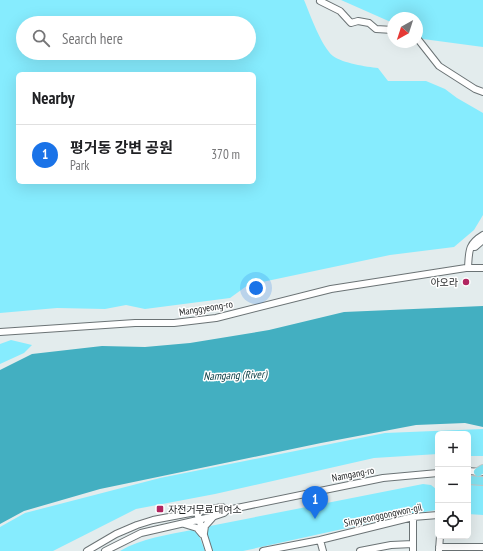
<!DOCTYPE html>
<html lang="en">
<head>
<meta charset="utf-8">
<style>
	:root { --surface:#fff; --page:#f2f2f2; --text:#202124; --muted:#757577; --line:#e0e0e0; --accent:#1a73e8 }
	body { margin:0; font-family:"PT Sans Narrow","Noto Sans KR",sans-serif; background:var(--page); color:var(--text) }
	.controls { position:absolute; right:12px; bottom:12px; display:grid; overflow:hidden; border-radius:6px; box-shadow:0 4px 16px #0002 }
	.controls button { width:36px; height:36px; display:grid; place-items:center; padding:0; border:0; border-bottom:1px solid var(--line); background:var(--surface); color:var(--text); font:20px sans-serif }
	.compass { position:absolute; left:387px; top:12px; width:36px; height:36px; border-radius:50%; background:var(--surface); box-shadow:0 4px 16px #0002; rotate:219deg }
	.you { position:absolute; left:256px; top:288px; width:14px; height:14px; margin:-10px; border:3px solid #fff; border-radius:50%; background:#1a73e8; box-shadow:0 0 0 6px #1a73e833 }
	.badge { display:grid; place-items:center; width:26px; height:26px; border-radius:50%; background:var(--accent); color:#fff; font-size:13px; font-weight:700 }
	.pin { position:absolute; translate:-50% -33px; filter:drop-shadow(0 1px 2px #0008) }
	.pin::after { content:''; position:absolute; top:21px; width:14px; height:12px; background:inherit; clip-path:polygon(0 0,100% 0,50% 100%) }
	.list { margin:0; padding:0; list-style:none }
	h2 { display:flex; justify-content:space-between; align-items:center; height:52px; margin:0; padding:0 16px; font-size:17px }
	h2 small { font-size:13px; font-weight:400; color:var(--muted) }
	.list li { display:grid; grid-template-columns:26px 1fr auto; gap:12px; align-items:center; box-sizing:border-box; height:60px; padding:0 16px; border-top:1px solid var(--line) }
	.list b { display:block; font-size:15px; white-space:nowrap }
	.list p { margin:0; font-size:13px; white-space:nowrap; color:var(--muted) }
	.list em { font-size:13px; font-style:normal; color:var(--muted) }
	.icon { flex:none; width:22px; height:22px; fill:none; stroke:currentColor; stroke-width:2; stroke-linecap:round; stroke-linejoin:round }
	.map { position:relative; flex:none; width:483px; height:551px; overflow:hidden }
	.search { position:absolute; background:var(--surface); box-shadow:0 4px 16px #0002; left:16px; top:16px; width:240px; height:44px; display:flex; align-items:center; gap:10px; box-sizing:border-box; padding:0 14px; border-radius:22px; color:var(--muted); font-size:15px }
	.panel { position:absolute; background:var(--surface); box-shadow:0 4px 16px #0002; left:16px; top:72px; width:240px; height:112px; border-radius:6px }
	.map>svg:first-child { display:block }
</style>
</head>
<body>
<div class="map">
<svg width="483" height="551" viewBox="0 0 483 551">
	<rect width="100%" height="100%" fill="#e3eced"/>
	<!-- green -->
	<path fill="#86ecfe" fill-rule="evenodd" d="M0,0H304C310,14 321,46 333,56C342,63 367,67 378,68L388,81H426L445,89L457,98L483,113V215L474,230L454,247L390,255L248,285L230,298L145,309L126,305L105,309L57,308L0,313ZM23,23H249V53H23ZM18,74H254V182H18Z
		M341,0H483V47L423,39L417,36V18H393V23Z
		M11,340L32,345L24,353L0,364V344Z
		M483,429V456H468V434H438V454L374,458L215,494L136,509L53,551H0V527L25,513L160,478L385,433Z
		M423,484L431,485L436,489V510L406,515L243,551H212L206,533L210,526Z
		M468,485H483V515L468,514Z
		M192,530L198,533L205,551H120C142,538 167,535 192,530Z"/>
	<!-- water -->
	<path fill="#43afc1" d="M483,306V427L465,423L416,425L321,443L100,489L24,511L0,524V370L32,354L102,346L145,347L190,343L269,330L344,312Z"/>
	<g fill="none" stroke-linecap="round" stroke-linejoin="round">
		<!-- minor casing -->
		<g stroke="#6b7375" stroke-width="8">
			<path id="minor" d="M320,1L340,11L351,23L358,21L369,23L376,29L393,30
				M417,38L439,66L475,89L483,92
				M471,247H475L483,240
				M468,268C469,251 468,244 483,235
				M0,332L135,323H174L216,318L331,289L466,268H483
				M468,471L481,472
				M198,516L209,551
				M184,524L197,528L202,534
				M204,533L205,526L214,516
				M320,540L323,551
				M439,547H483
				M439,550L440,536
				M87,551L116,534L137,525L153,520L222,507L227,510
				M105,551L141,533L215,516L224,513L227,510L383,478L438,473
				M263,551L320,540L413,517L438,515
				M360,551L391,545L413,544
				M413,551V517"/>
		</g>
		<!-- major casing -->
		<g stroke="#c5c6c6" stroke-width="10">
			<path id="major" d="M478,472L483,469
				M468,480L483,481"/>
		</g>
		<!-- minor -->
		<use href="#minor" stroke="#fff" stroke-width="6"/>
		<!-- major -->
		<use href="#major" stroke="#80e3f2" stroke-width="8"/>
	</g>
	<!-- markers -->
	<g fill="#b12560" stroke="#fff" stroke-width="1.5">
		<circle cx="466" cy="282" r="4"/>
		<rect x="156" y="505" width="8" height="8" rx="2"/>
	</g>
	<g text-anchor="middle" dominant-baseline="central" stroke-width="3" stroke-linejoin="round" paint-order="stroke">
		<!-- poi labels -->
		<g font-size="10" fill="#1f2223" stroke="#fff" text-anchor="end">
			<text x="458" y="282">아오라</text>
			<text x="168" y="509" text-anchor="start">자전거무료대여소</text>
		</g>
		<!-- street labels -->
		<g font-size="10" fill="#1f2223" stroke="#fff">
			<text transform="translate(206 308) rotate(-9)">Manggyeong-ro</text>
			<text transform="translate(353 474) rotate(-11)">Namgang-ro</text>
			<text transform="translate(383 515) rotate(-12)">Sinpyeonggongwon-gil</text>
		</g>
		<!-- water labels -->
		<g font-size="11" font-style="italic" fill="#02373f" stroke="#fff">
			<text transform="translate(235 375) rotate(-2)">Namgang (River)</text>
		</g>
	</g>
</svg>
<div class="controls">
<button>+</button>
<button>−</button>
<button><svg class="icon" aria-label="locate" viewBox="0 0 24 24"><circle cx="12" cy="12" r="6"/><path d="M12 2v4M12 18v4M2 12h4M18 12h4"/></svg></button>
</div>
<svg class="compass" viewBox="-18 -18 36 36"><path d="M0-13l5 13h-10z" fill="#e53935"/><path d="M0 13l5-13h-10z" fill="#757577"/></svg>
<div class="you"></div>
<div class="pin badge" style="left:315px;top:519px">1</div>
<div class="search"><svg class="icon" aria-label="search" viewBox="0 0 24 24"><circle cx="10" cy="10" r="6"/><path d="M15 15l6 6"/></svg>Search here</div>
<section class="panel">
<h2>Nearby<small></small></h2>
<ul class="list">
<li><span class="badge">1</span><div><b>평거동 강변 공원</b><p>Park</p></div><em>370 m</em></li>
</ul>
</section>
</div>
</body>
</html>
